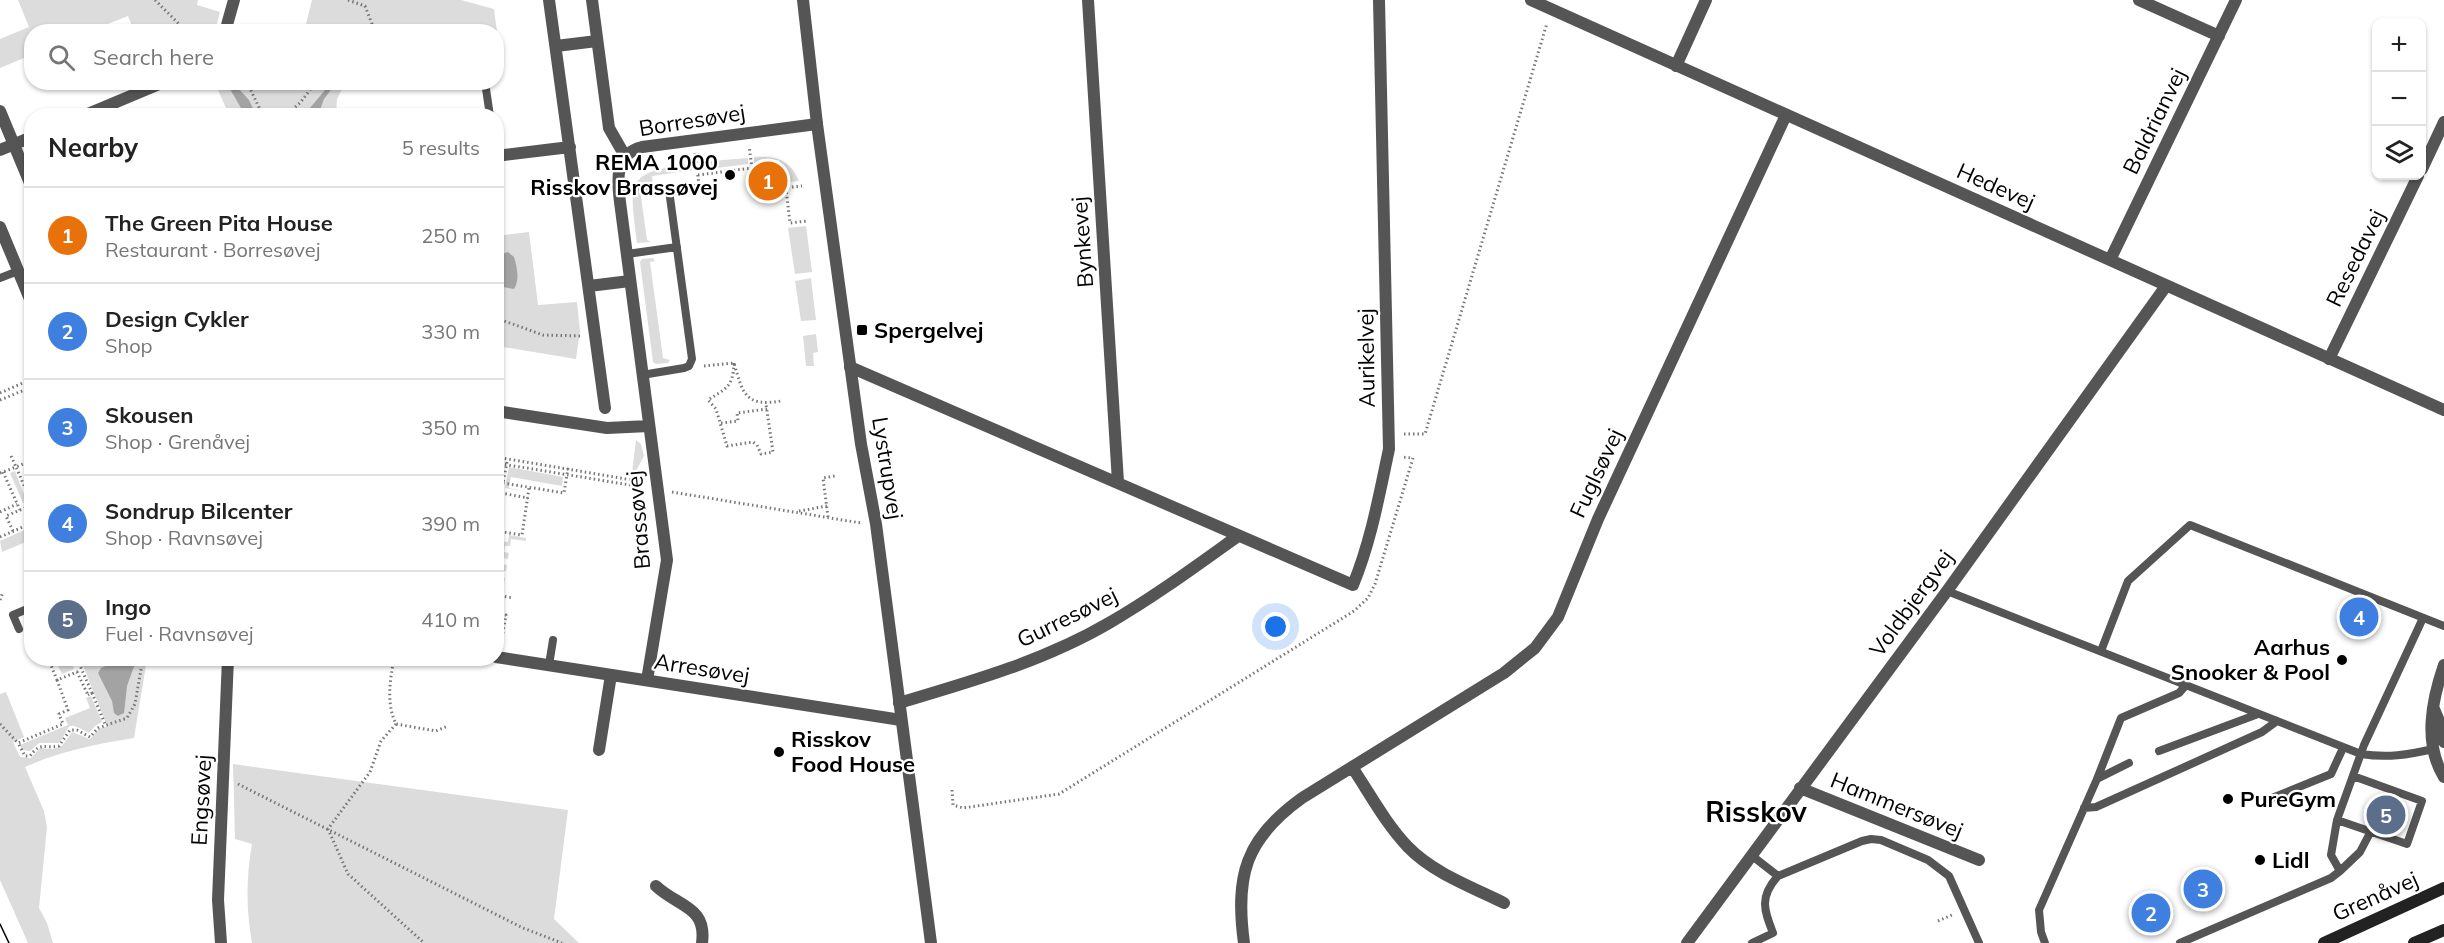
<!DOCTYPE html>
<html lang="en">
<head>
<meta charset="utf-8">
<style>
	:root { --surface:#fff; --page:#f2f2f2; --text:#222; --muted:#767676; --line:#e0e0e0; --accent:#2563eb }
	body { margin:0; font-family:Mulish,sans-serif; background:var(--page); color:var(--text) }
	.controls { position:absolute; right:18px; top:18px; display:grid; overflow:hidden; border-radius:12px; box-shadow:0 2px 4px #0004 }
	.controls button { width:54px; height:54px; display:grid; place-items:center; padding:0; border:0; border-bottom:2px solid var(--line); background:var(--surface); color:var(--text); font:30px sans-serif }
	.you { position:absolute; left:1276px; top:627px; width:21px; height:21px; margin:-15px; border:4px solid #fff; border-radius:50%; background:#1a73e8; box-shadow:0 0 0 9px #1a73e833 }
	.badge { display:grid; place-items:center; width:39px; height:39px; border-radius:50%; background:var(--accent); color:#fff; font-size:20px; font-weight:700 }
	.pin { position:absolute; translate:-50% -50%; border:3px solid #fff; box-shadow:0 2px 6px #0006 }
	.list { margin:0; padding:0; list-style:none }
	h2 { display:flex; justify-content:space-between; align-items:center; height:78px; margin:0; padding:0 24px; font-size:26px }
	h2 small { font-size:20px; font-weight:400; color:var(--muted) }
	.list li { display:grid; grid-template-columns:39px 1fr auto; gap:18px; align-items:center; box-sizing:border-box; height:96px; padding:0 24px; border-top:2px solid var(--line) }
	.list b { display:block; font-size:22px; white-space:nowrap }
	.list p { margin:0; font-size:20px; white-space:nowrap; color:var(--muted) }
	.list em { font-size:20px; font-style:normal; color:var(--muted) }
	.icon { flex:none; width:33px; height:33px; fill:none; stroke:currentColor; stroke-width:2; stroke-linecap:round; stroke-linejoin:round }
	.map { position:relative; flex:none; width:2444px; height:943px; overflow:hidden }
	.search { position:absolute; background:var(--surface); box-shadow:0 2px 4px #0004; left:24px; top:24px; width:480px; height:66px; display:flex; align-items:center; gap:15px; box-sizing:border-box; padding:0 21px; border-radius:24px; color:var(--muted); font-size:22px }
	.panel { position:absolute; background:var(--surface); box-shadow:0 2px 4px #0004; left:24px; top:108px; width:480px; height:558px; border-radius:24px }
	.map>svg:first-child { display:block }
</style>
</head>
<body>
<div class="map">
<svg width="2444" height="943" viewBox="0 0 2444 943">
	<rect width="100%" height="100%" fill="#fff"/>
	<!-- green -->
	<path fill="#dcdcdc" d="M18,0H198L197,5L220,12L215,31H134L128,16L90,31L32,32L31,55L0,68V39L29,27Z
		M312,0H461L494,9L501,62L497,63L496,32H304Z
		M215,83H351H345L337,99L336,116L229,115Z
		M754,157C775,156 790,159 799,181L782,183L779,160L754,163Z
		M748,158V164L701,170L700,162Z
		M693,163L694,170L652,176L653,188L640,190L647,240L651,242L637,243C629,179 625,173 693,163Z
		M806,226L812,272L795,274L788,228Z
		M529,232L538,305L577,302L580,331L576,359L497,346L496,236Z
		M653,258L655,261L650,262L663,358L670,360L668,363L656,364L653,362L640,262L642,259Z
		M811,278L816,320L801,321L795,281Z
		M816,334L818,352L813,353L814,366H806L803,336Z
		M636,440L641,444L644,456L635,473H632Z
		M509,467L563,477L562,486L511,477L509,488L526,492L505,488Z
		M15,471L27,502L23,503L10,473Z
		M31,527V537L25,540L26,542L2,552L0,541Z
		M509,535L526,538V541L511,539L510,546H505L504,552L509,553L508,559L503,558L502,564L507,565L506,571H501L500,576L505,578L504,584L499,583L498,589L503,590L502,593H497L498,541L508,542Z
		M55,659H70L74,669L62,674Z
		M92,659H147L134,738C96,744 61,751 25,767L44,811L47,827L39,908L47,923L53,943H28L0,880V694L6,692L24,737L13,742L20,757L31,758L40,748L53,749L62,746L72,732L90,739L99,729L107,726L82,663Z
		M91,696L102,722L95,726L89,733C63,719 72,727 59,743H39L30,751L22,750L20,745L68,725L65,718L90,708L86,698Z
		M233,764L568,810L554,919L579,943H252C246,909 246,878 252,844L235,839Z"/>
	<!-- water -->
	<path fill="#a3a3a3" d="M331,83H336L324,99L318,115H304Z
		M237,87L249,100L256,115H245L230,89Z
		M508,252L514,257C517,267 520,280 514,289L497,286V255Z
		M123,658L135,659L136,661L127,686L124,713L118,716L114,713L112,701L98,673L101,668Z"/>
	<g fill="none" stroke-linecap="round" stroke-linejoin="round">
		<!-- path -->
		<path stroke="#777" stroke-width="3" stroke-dasharray="1.5 3" stroke-linecap="butt" d="M155,0L187,32
			M348,0L365,6L372,24L368,32
			M219,82L226,85L233,82
			M242,82L248,87
			M247,82L263,116
			M337,82L346,88L389,82
			M285,116L300,103L316,82
			M698,175L752,168L749,146
			M681,188L699,185L695,153
			M783,188L802,186
			M786,188L790,223L807,221
			M633,189L657,190
			M496,318L543,335L581,336
			M734,363C733,388 726,388 708,400L716,409L727,446L753,442L757,445L761,454L773,452L766,404
			M704,366L734,363C743,394 745,407 781,401
			M0,393L32,379
			M0,400L32,387
			M721,423L738,421L737,413L767,409
			M1404,434H1425L1547,23
			M11,456L16,467L32,460
			M496,457L638,481L648,556V569
			M507,462L501,493L528,498
			M496,463L630,485L633,488
			M3,472L20,510
			M0,473L16,467L32,504
			M503,483L564,493L568,468
			M672,492L861,523
			M799,511L827,506
			M0,512L17,504
			M828,517L823,478L835,476
			M13,531L6,516L32,505
			M496,531L522,535L529,488
			M0,537L32,523
			M496,595L513,598
			M0,600L3,592
			M496,614L506,615L501,643
			M48,658L57,680L77,672L88,695
			M84,658L78,661L92,693L88,695
			M394,658C390,681 386,703 396,724L436,731L448,726
			M57,680L68,710L59,714L63,724L18,743L25,756H30C41,741 44,749 59,746L70,730H77L90,737L98,728L127,718L135,704L143,658
			M92,693L105,724
			M0,724L18,743
			M396,724L381,741L370,772L328,829L348,874L424,943
			M238,784L523,928L562,943
			M952,790L953,805L963,808L1059,794L1354,611L1368,598L1375,584L1413,458L1401,457
			M1938,921L1952,915"/>
		<!-- service -->
		<path stroke="#555" stroke-width="8" d="M485,82L490,116
			M627,254L677,247
			M0,278L18,271
			M642,375L684,368L689,366L692,359L669,190
			M1947,591L2361,754C2387,758 2408,755 2433,749
			M19,629L13,615L32,607
			M2101,651L2128,581L2190,525L2444,626
			M549,665L553,640
			M2159,751L2258,714
			M2097,779L2121,718L2179,693L2186,685
			M2272,798L2331,774L2343,748
			M2084,808L2096,807L2262,732L2277,721
			M2337,820L2407,844L2422,801L2353,776
			M1751,855L1778,876
			M2340,871L2360,852L2371,831
			M1752,943L1773,933C1764,910 1759,897 1778,876L1862,841L1871,839L1881,840L1928,860L1949,876L1979,943
			M2045,943L2041,932L2039,910L2097,779L2129,763
			M2180,943L2331,878L2340,871L2331,855L2337,820L2364,745L2423,618"/>
		<!-- minor -->
		<path stroke="#555" stroke-width="12" d="M549,0L605,408
			M592,0L609,128L625,156
			M1088,0L1118,482
			M1531,0L2444,410
			M2139,0L2219,36
			M225,32L234,0
			M556,46L597,41
			M1676,66L1706,0
			M0,111L32,188
			M83,116L164,82
			M0,150L32,137
			M496,156L570,147
			M2422,169L2444,122
			M0,227L32,304
			M2110,260L2236,0
			M589,286L630,281
			M2329,359L2418,176
			M850,367L1353,585C1371,541 1379,496 1389,449L1379,0
			M496,411L607,428L649,426
			M496,657L901,720
			M647,680L667,560L620,202C617,179 615,154 642,147L817,124
			M899,703C970,682 1044,661 1109,623C1154,597 1196,566 1238,536
			M599,750L611,675
			M1352,767C1370,794 1386,824 1408,847C1433,873 1472,887 1504,903
			M1800,788L1979,860
			M656,886C678,907 707,906 702,943
			M221,943L218,900L228,658
			M1244,943C1235,876 1245,839 1302,798L1504,673L1535,648L1558,617L1598,519L1786,115
			M1687,943L1947,591L2166,286"/>
		<!-- tertiary -->
		<path stroke="#555" stroke-width="12" d="M803,0L817,124L861,444L876,524L931,943
			M2444,665C2432,700 2423,743 2444,777
			M2434,709L2442,728L2444,742"/>
		<!-- secondary -->
		<path stroke="#222" stroke-width="12" d="M2324,943L2444,888
			M2414,943L2444,930"/>
		<!-- tram -->
		<path stroke="#000" stroke-width="1.5" d="M0,924L9,943"/>
	</g>
	<!-- markers -->
	<g fill="#000" stroke="#fff" stroke-width="2">
		<circle cx="730" cy="175" r="6"/>
		<rect x="856" y="324" width="12" height="12" rx="3"/>
		<circle cx="2342" cy="660" r="6"/>
		<circle cx="779" cy="752" r="6"/>
		<circle cx="2228" cy="799" r="6"/>
		<circle cx="2260" cy="860" r="6"/>
	</g>
	<g text-anchor="middle" dominant-baseline="central" stroke-width="4.5" stroke-linejoin="round" paint-order="stroke">
		<!-- street labels -->
		<g font-size="22" fill="#000" stroke="#fff">
			<text transform="translate(692 120) rotate(-9)">Borresøvej</text>
			<text transform="translate(2154 121) rotate(-64)">Baldrianvej</text>
			<text transform="translate(1996 186) rotate(24)">Hedevej</text>
			<text transform="translate(1082 242) rotate(-94)">Bynkevej</text>
			<text transform="translate(2355 258) rotate(-64)">Resedavej</text>
			<text transform="translate(1366 358) rotate(-91)">Aurikelvej</text>
			<text transform="translate(888 468) rotate(81)">Lystrupvej</text>
			<text transform="translate(1596 473) rotate(-65)">Fuglsøvej</text>
			<text transform="translate(638 520) rotate(-95)">Brassøvej</text>
			<text transform="translate(1911 603) rotate(-54)">Voldbjergvej</text>
			<text transform="translate(1067 617) rotate(-26)">Gurresøvej</text>
			<text transform="translate(702 668) rotate(9)">Arresøvej</text>
			<text transform="translate(201 800) rotate(-87)">Engsøvej</text>
			<text transform="translate(1897 805) rotate(22)">Hammersøvej</text>
			<text transform="translate(2375 896) rotate(-24)">Grenåvej</text>
		</g>
		<!-- poi labels -->
		<g font-size="22" font-weight="bold" fill="#000" stroke="#fff" text-anchor="start">
			<text x="718" y="162" text-anchor="end">REMA 1000<tspan x="718" dy="25">Risskov Brassøvej</tspan></text>
			<text x="874" y="330">Spergelvej</text>
			<text x="2330" y="647" text-anchor="end">Aarhus<tspan x="2330" dy="25">Snooker &amp; Pool</tspan></text>
			<text x="791" y="739">Risskov<tspan x="791" dy="25">Food House</tspan></text>
			<text x="2240" y="799">PureGym</text>
			<text x="2272" y="860">Lidl</text>
		</g>
		<!-- district labels -->
		<g font-size="28" font-weight="bold" fill="#000" stroke="#fff">
			<text x="1756" y="811">Risskov</text>
		</g>
	</g>
</svg>
<div class="controls">
<button>+</button>
<button>−</button>
<button><svg class="icon" aria-label="layers" viewBox="0 0 24 24"><path d="M12 4l9 5-9 5-9-5zM3 14l9 5 9-5"/></svg></button>
</div>
<div class="you"></div>
<div class="pin badge" style="left:768px;top:181px;background:#e8710a">1</div>
<div class="pin badge" style="left:2151px;top:913px;background:#3f7fe0">2</div>
<div class="pin badge" style="left:2203px;top:889px;background:#3f7fe0">3</div>
<div class="pin badge" style="left:2359px;top:617px;background:#3f7fe0">4</div>
<div class="pin badge" style="left:2386px;top:815px;background:#5c6f8a">5</div>
<div class="search"><svg class="icon" aria-label="search" viewBox="0 0 24 24"><circle cx="10" cy="10" r="6"/><path d="M15 15l6 6"/></svg>Search here</div>
<section class="panel">
<h2>Nearby<small>5 results</small></h2>
<ul class="list">
<li><span class="badge" style="background:#e8710a">1</span><div><b>The Green Pita House</b><p>Restaurant · Borresøvej</p></div><em>250 m</em></li>
<li><span class="badge" style="background:#3f7fe0">2</span><div><b>Design Cykler</b><p>Shop</p></div><em>330 m</em></li>
<li><span class="badge" style="background:#3f7fe0">3</span><div><b>Skousen</b><p>Shop · Grenåvej</p></div><em>350 m</em></li>
<li><span class="badge" style="background:#3f7fe0">4</span><div><b>Sondrup Bilcenter</b><p>Shop · Ravnsøvej</p></div><em>390 m</em></li>
<li><span class="badge" style="background:#5c6f8a">5</span><div><b>Ingo</b><p>Fuel · Ravnsøvej</p></div><em>410 m</em></li>
</ul>
</section>
</div>
</body>
</html>
